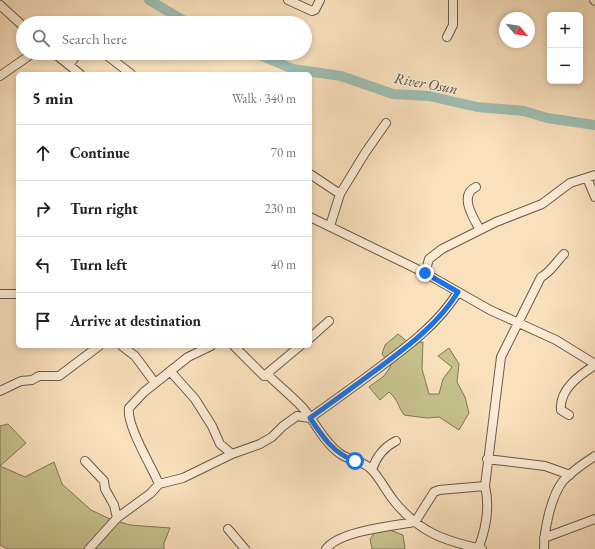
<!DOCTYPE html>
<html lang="en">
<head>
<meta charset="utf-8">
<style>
	:root { --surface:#fff; --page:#f6f6f6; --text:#202124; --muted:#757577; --line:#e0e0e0 }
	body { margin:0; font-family:"EB Garamond",serif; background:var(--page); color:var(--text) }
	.controls { position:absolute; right:12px; top:12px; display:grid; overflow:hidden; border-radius:6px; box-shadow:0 2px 6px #0003 }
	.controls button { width:36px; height:36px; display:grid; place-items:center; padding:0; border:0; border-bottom:1px solid var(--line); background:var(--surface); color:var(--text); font:20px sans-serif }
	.compass { position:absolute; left:499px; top:12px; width:36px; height:36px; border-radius:50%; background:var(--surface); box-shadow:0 2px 6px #0003; rotate:119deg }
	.stop { position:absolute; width:12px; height:12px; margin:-9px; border:3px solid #1a73e8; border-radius:50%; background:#fff }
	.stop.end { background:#1a73e8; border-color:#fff; box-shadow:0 1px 4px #0008 }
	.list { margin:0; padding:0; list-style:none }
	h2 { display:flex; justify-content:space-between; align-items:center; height:52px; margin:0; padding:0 16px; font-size:17px }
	h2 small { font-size:13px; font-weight:400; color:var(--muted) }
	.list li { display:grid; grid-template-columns:26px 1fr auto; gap:12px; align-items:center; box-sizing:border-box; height:56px; padding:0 16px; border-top:1px solid var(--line) }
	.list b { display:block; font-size:15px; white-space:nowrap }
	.list em { font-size:13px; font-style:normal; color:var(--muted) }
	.icon { flex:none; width:22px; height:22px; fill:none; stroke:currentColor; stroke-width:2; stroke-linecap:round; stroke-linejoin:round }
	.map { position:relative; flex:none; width:595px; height:549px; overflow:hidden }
	.search { position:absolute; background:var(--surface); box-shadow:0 2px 6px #0003; left:16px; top:16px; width:296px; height:44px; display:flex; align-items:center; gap:10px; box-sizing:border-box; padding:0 14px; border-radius:22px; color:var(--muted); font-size:15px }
	.panel { position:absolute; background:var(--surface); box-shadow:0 2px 6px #0003; left:16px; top:72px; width:296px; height:276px; border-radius:6px }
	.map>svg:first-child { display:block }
</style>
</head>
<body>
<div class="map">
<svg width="595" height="549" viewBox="0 0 595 549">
	<rect width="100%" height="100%" fill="#fae1be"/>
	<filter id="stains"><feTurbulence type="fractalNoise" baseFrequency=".005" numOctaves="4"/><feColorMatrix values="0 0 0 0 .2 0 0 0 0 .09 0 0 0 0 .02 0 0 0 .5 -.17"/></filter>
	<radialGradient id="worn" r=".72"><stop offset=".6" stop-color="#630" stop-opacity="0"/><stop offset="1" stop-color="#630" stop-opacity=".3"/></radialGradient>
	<!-- green -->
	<path fill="#c6c18c" stroke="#7f7858" d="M398,334L410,344L423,342L422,369L429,394H439L443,379L452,367L438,356L449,348L459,364L457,382L465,397L469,413L459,430L439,417L427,418L404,415C397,405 399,401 389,392L380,400L369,387L384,376L391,366L382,354L385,345Z
		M8,424L26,443L0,466L25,477L54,462L62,484L91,510L110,519L130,525L170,528L164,543V549H8L0,545V426Z
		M390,530L403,535L405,549H372L370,539L376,531Z"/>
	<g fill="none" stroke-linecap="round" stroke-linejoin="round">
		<!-- river -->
		<path stroke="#9ebeb2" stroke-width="10" d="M149,0L188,23
			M255,53L293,69L341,76L393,94L429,96L477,107L524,111L547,118L595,125"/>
		<!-- minor casing -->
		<g stroke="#685b4a" stroke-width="10">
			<path id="minor" d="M288,0L312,11L315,10L320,0
				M594,0L595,1
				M0,5L23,26
				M107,23L108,21
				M447,37L453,25V0
				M54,53L80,74
				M104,53L131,74
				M69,65L78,53
				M0,76L33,53
				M310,174L340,194
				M587,178L595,197
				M476,187C458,195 474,219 480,230
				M310,217L425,273L490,310L556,340L595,364
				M330,226L340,194L365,153L386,123
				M425,273L429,259L442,249L496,222L542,204L570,183L595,175
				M0,294H18
				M310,338L329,321
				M122,346L135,356L155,383
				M234,346L264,376L268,375C279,386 292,396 303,408C316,423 323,441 339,453C349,461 362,460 371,469C380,478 386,491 394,501C419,532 444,541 482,549
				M170,371L195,399L212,426L220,444L232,454
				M264,376L300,346
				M0,391L21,381L32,380L39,376H59L99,346
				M569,415L561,410C559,389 580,375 595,365
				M487,459L545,466L570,475
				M85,461L104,481L105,489L114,505L117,518
				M372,470C376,457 384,447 396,441
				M159,484C152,467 126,425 129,408L144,392L188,357L211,346
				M228,529L245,549
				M544,538L595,519
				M89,549L117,518L151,493L159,484L183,478L232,454L260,444L272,437L283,426L297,416L310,418C331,403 352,388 372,373C404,349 437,326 458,292
				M326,549C339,531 392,526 415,522L434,492L439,490L485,486
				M478,549C486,529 490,507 485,486L501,357L541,277C550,273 556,262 564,254
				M544,549C544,530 551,496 563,481C572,471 584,463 595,456"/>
		</g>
		<!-- minor -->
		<use href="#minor" stroke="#fcecd5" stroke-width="8"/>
	</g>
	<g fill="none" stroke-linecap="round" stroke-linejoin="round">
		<!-- route -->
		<path stroke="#1a73e8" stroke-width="5" d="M355,461C334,454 322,436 310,418C331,403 352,388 372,373C404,349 437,326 458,292L425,273"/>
	</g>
	<g text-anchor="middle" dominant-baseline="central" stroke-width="3" stroke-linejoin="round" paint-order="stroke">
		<!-- water labels -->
		<g font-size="15" font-style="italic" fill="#525248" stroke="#fcecd5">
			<text transform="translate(426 83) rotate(10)">River Osun</text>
		</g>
	</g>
	<rect width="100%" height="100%" filter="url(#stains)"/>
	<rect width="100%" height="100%" fill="url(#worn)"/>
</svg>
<div class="controls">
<button>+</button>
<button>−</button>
</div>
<svg class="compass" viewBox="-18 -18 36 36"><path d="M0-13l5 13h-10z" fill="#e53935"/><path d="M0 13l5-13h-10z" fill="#757577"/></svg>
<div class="stop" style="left:355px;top:461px"></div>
<div class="stop end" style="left:425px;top:273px"></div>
<div class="search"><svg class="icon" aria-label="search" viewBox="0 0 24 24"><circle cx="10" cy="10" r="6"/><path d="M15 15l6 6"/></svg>Search here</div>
<section class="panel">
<h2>5 min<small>Walk · 340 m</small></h2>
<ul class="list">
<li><svg class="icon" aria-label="ahead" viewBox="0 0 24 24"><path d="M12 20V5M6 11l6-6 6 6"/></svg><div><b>Continue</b></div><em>70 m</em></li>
<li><svg class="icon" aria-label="right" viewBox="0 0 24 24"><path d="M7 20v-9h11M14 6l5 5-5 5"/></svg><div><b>Turn right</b></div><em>230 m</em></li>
<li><svg class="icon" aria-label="left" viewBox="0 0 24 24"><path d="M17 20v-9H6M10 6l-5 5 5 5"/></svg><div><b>Turn left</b></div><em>40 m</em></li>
<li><svg class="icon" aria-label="arrive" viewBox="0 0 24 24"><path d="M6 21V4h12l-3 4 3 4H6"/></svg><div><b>Arrive at destination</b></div></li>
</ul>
</section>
</div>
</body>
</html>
